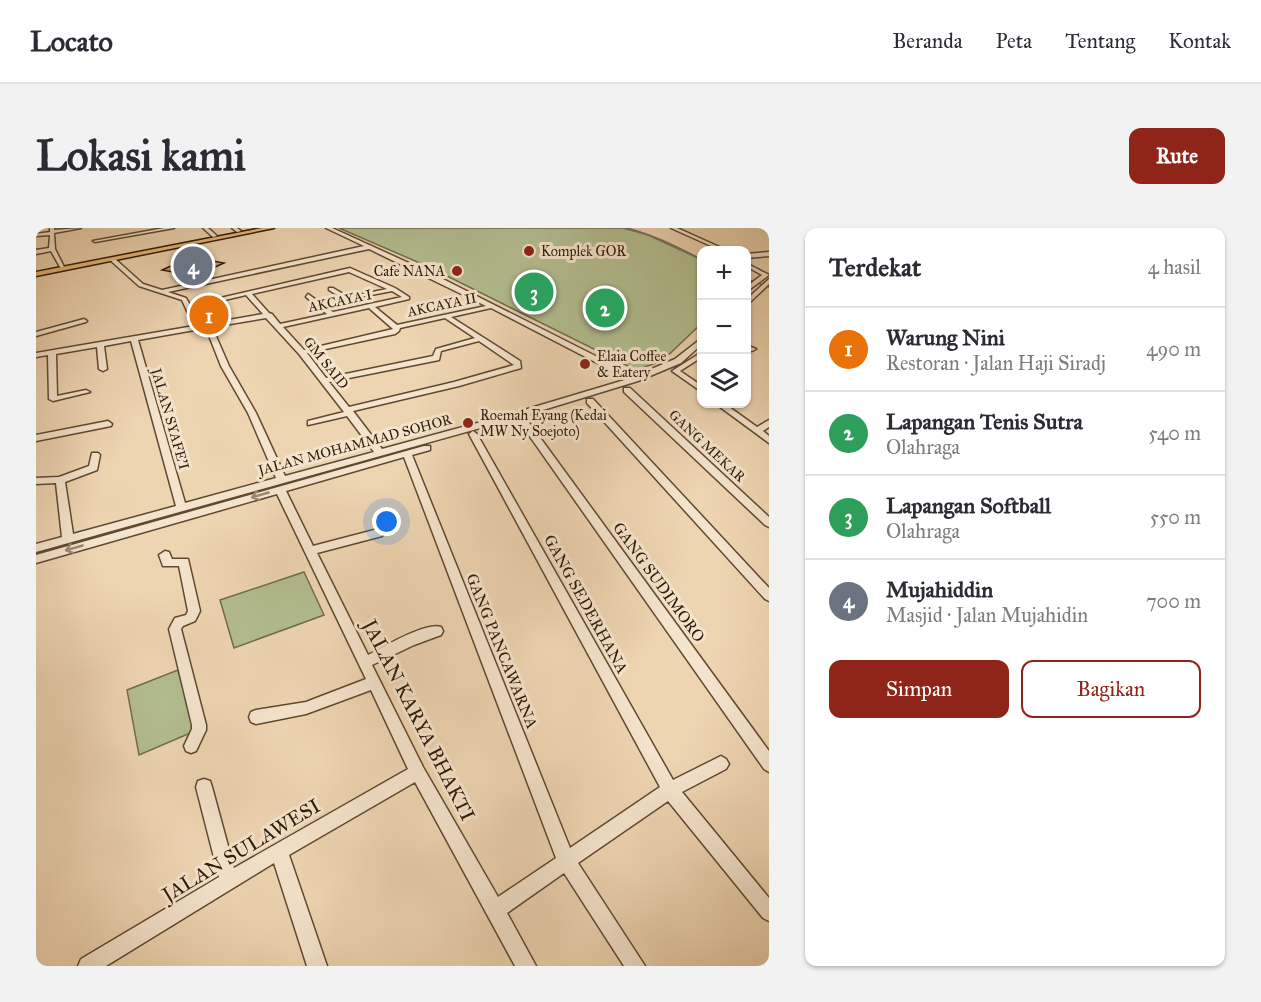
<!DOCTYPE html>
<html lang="id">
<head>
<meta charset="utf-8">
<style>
	:root { --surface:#fff; --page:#f2f2f3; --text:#2b2b33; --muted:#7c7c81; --line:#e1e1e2; --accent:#8f2418 }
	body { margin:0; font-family:"IM FELL Great Primer",serif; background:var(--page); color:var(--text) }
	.controls { position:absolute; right:18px; top:18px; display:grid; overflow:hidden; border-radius:12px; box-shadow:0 2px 4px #0004 }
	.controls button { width:54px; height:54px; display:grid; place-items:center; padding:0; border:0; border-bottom:2px solid var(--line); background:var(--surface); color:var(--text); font:30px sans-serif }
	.you { position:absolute; left:351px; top:294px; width:21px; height:21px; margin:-15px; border:4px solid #fff; border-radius:50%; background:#1a73e8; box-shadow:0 0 0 9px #1a73e833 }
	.badge { display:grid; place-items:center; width:39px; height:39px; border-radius:50%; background:var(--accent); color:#fff; font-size:20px; font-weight:700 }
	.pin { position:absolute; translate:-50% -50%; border:3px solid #fff; box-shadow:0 2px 6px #0006 }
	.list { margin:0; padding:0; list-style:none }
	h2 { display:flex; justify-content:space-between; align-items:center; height:78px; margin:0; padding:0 24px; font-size:26px }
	h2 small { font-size:20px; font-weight:400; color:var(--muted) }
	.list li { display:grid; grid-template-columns:39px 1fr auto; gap:18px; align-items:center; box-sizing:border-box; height:84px; padding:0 24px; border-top:2px solid var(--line) }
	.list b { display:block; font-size:22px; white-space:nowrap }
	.list p { margin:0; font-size:20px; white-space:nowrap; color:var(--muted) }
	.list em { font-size:20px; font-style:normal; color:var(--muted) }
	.actions { display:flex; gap:12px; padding:18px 24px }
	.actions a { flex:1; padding:14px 0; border:2px solid var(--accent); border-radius:12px; text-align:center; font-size:21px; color:var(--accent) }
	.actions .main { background:var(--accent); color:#fff }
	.icon { flex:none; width:33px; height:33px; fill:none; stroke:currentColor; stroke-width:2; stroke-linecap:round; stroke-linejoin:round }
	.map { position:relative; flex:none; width:733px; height:738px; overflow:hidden; border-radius:12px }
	header { display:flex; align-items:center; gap:36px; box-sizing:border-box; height:84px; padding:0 30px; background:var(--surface); border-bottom:2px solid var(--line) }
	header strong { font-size:28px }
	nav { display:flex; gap:33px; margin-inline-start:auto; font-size:21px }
	.intro { display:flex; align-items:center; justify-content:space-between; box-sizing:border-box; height:144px; padding:0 36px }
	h1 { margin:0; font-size:42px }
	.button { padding:15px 27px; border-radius:12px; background:var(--accent); color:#fff; font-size:21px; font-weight:700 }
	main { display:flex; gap:36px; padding:0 36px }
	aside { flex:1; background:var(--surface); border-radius:12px; box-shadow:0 2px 4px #0004 }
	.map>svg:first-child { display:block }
</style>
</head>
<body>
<header>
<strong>Locato</strong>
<nav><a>Beranda</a><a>Peta</a><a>Tentang</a><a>Kontak</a></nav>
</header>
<div class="intro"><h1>Lokasi kami</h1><a class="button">Rute</a></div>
<main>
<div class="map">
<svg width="733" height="738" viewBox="0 0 733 738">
	<rect width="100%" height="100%" fill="#eed5b2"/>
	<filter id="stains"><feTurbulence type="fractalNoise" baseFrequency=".00333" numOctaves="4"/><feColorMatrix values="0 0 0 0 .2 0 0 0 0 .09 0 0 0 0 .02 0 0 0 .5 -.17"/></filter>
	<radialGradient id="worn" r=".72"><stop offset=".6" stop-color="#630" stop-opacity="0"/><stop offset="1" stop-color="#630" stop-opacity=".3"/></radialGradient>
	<!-- green -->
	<path fill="#b3be90" stroke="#726c4a" stroke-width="1.5" d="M303,0H591C618,7 641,19 665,31V96L626,133L600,142L393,39Z
		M268,344L288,387L198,420L184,372Z
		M142,442L159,503L103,527L91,462Z"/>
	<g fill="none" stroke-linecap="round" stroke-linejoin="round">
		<!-- stream -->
		<path stroke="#737770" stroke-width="1.5" d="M587,0L612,7L666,32
			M710,51L733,59"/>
	</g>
	<!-- building -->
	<path fill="#dea28a" stroke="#301a05" stroke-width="1.5" d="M155,29L188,35L159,48L126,42Z"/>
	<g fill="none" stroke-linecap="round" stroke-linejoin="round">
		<!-- minor casing -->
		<g stroke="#604930" stroke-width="3">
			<path id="minor" d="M14,0H18V2L45,0L18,5L19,21L28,39H24L15,23L0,26V22L13,20L14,7L0,8V6L14,4Z
				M128,0H138L59,14L57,13Z
				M167,0H172L181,8L177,9Z
				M196,0H201L205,3L201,4Z
				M290,0H296L399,47L599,148L639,131L666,110V116L645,135L602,153L484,189L0,324V316L26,309L20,255L0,256V250L23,249L53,238L56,225H62L64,227L61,242L29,254L37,306L140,278L95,113L68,118L71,141L67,143L63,141L61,119L20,126L21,168L50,162L54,164L17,173L13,171L12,127L0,129V125L158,98L146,72L103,58L74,32V30H78L107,56L126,62L328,18ZM333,21L450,78L361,97L339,79L373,71V69L359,60L314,40L154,77L150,70L132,64ZM313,44L351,61L312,69L297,60H293V62L309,72L356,63L366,69L297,84L272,66L270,69L291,86L244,96L236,86L233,85L216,66ZM210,67L227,86L164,97L155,80ZM333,80L357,101L268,122L247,99ZM455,80L592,151L478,185L346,221L317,183L423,158L485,140L484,133L415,89ZM230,90L263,126L308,184L272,193V197L311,188L338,224L249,248L220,185L193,138L176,99ZM409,90L439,110L400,121L397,128L290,150L271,125L359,106L363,103L364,100ZM170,100L185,138L212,185L240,250L149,275L102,112ZM443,113L478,137L418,154L313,179L293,154L403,132L405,123Z
				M635,0H641L690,22H684Z
				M733,24V28L710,30V26Z
				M710,35L733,47L710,64V59L726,47L710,38Z
				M733,51V56L710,78V72Z
				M48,91L51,93L50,94L0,108V104Z
				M710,117L720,121L716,123L710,121Z
				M666,124V129L644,143L666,158V164L636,143Z
				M588,160H594L733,289V299L729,297L588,164Z
				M551,171H557L733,360V373L729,371L551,175Z
				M680,176H689L721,199L733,192V199L727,203L733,208V215Z
				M483,189H489L733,523V544L728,541L483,193Z
				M72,193L76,196L75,198L0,213V207Z
				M437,203L441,206L637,552L685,528L690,531L693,536L690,541L646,564L733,670V693L727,690L632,573L542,635L609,738H588L528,645L471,685L500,738H479L379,554L253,627L291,738H271L238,635L70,738H42L45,731L183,649L160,559L162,553L168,551L174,553L176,559L198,640L372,541L335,462L270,486L220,496L215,494L213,489L215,484L220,482L270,474L330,451L241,266L0,335V327L388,218H394V222L376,227L534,620L624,559L433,206ZM368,229L520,630L462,669L387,539L336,437L378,417L405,407L407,403L405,399C389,394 348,419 332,427L281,325L346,308L347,305L342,301L277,318L250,263Z
				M129,323L133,324L136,331H152L164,383L159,393L147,398L145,401L170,497V502L160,523L155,525L150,523L148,518L156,501V497L133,401L139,390L150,387L152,383L143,338H127L123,327Z"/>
		</g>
		<!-- major casing -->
		<g stroke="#301a05" stroke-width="3">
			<path id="major" d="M226,0H238L0,48V44Z"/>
		</g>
		<!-- minor -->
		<use href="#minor" fill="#f4e4cd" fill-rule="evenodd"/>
		<!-- major -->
		<use href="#major" fill="#e7ba79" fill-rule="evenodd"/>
	</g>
	<!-- one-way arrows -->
	<defs><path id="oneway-shaft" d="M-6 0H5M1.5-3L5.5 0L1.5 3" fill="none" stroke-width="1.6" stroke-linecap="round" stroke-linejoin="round" transform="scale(1.5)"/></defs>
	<g stroke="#9c8973">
		<use href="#oneway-shaft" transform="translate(224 267) rotate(164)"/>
		<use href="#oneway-shaft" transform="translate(38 320) rotate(164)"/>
	</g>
	<!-- markers -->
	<g fill="#8f2418" stroke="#f4e4cd" stroke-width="2">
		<circle cx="493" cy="23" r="6"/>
		<circle cx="421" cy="43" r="6"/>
		<circle cx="549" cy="136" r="6"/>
		<circle cx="432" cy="195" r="6"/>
	</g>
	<g text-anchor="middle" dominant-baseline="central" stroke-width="6" stroke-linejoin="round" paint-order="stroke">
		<!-- far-poi labels -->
		<g font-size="14" fill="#301a05" stroke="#f4e4cd" text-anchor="start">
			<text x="505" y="23">Komplek GOR</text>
			<text x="409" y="43" text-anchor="end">Cafe NANA</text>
			<text x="561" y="128">Elaia Coffee<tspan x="561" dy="16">&amp; Eatery</tspan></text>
			<text x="444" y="187">Roemah Eyang (Kedai<tspan x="444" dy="16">MW Ny Soejoto)</tspan></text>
		</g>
		<!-- far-street labels -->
		<g font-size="14" fill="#301a05" stroke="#f4e4cd">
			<text transform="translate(304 73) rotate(-12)">AKCAYA I</text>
			<text transform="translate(406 77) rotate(-12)">AKCAYA II</text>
			<text transform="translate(290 135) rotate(51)">GM SAID</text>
			<text transform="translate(134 191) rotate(74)">JALAN SYAFE'I</text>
			<text transform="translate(319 217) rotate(-15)">JALAN MOHAMMAD SOHOR</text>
			<text transform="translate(671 218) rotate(43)">GANG MEKAR</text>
		</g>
		<!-- street labels -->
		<g font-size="16" fill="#301a05" stroke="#f4e4cd">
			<text transform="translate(623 354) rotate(54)">GANG SUDIMORO</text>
			<text transform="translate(550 376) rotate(61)">GANG SEDERHANA</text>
			<text transform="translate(466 423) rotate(68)">GANG PANCAWARNA</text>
		</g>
		<!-- near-street labels -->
		<g font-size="20" fill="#301a05" stroke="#f4e4cd">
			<text transform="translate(383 492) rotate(63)">JALAN KARYA BHAKTI</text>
			<text transform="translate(205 622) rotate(-31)">JALAN SULAWESI</text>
		</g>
	</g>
	<rect width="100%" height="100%" filter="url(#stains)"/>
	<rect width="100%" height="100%" fill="url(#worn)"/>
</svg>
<div class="controls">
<button>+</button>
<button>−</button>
<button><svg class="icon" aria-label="layers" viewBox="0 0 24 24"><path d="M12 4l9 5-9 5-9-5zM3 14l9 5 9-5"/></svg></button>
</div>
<div class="you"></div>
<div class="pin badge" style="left:173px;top:87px;background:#e8710a">1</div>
<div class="pin badge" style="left:569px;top:80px;background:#2e9e5b">2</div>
<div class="pin badge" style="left:498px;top:64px;background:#2e9e5b">3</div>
<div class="pin badge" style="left:157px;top:38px;background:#6b7280">4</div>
</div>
<aside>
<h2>Terdekat<small>4 hasil</small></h2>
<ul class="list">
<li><span class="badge" style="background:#e8710a">1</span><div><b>Warung Nini</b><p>Restoran · Jalan Haji Siradj</p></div><em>490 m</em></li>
<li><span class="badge" style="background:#2e9e5b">2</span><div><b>Lapangan Tenis Sutra</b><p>Olahraga</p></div><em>540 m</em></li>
<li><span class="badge" style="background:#2e9e5b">3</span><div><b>Lapangan Softball</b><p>Olahraga</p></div><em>550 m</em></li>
<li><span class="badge" style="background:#6b7280">4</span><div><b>Mujahiddin</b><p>Masjid · Jalan Mujahidin</p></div><em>700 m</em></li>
</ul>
<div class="actions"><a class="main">Simpan</a><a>Bagikan</a></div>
</aside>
</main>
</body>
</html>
